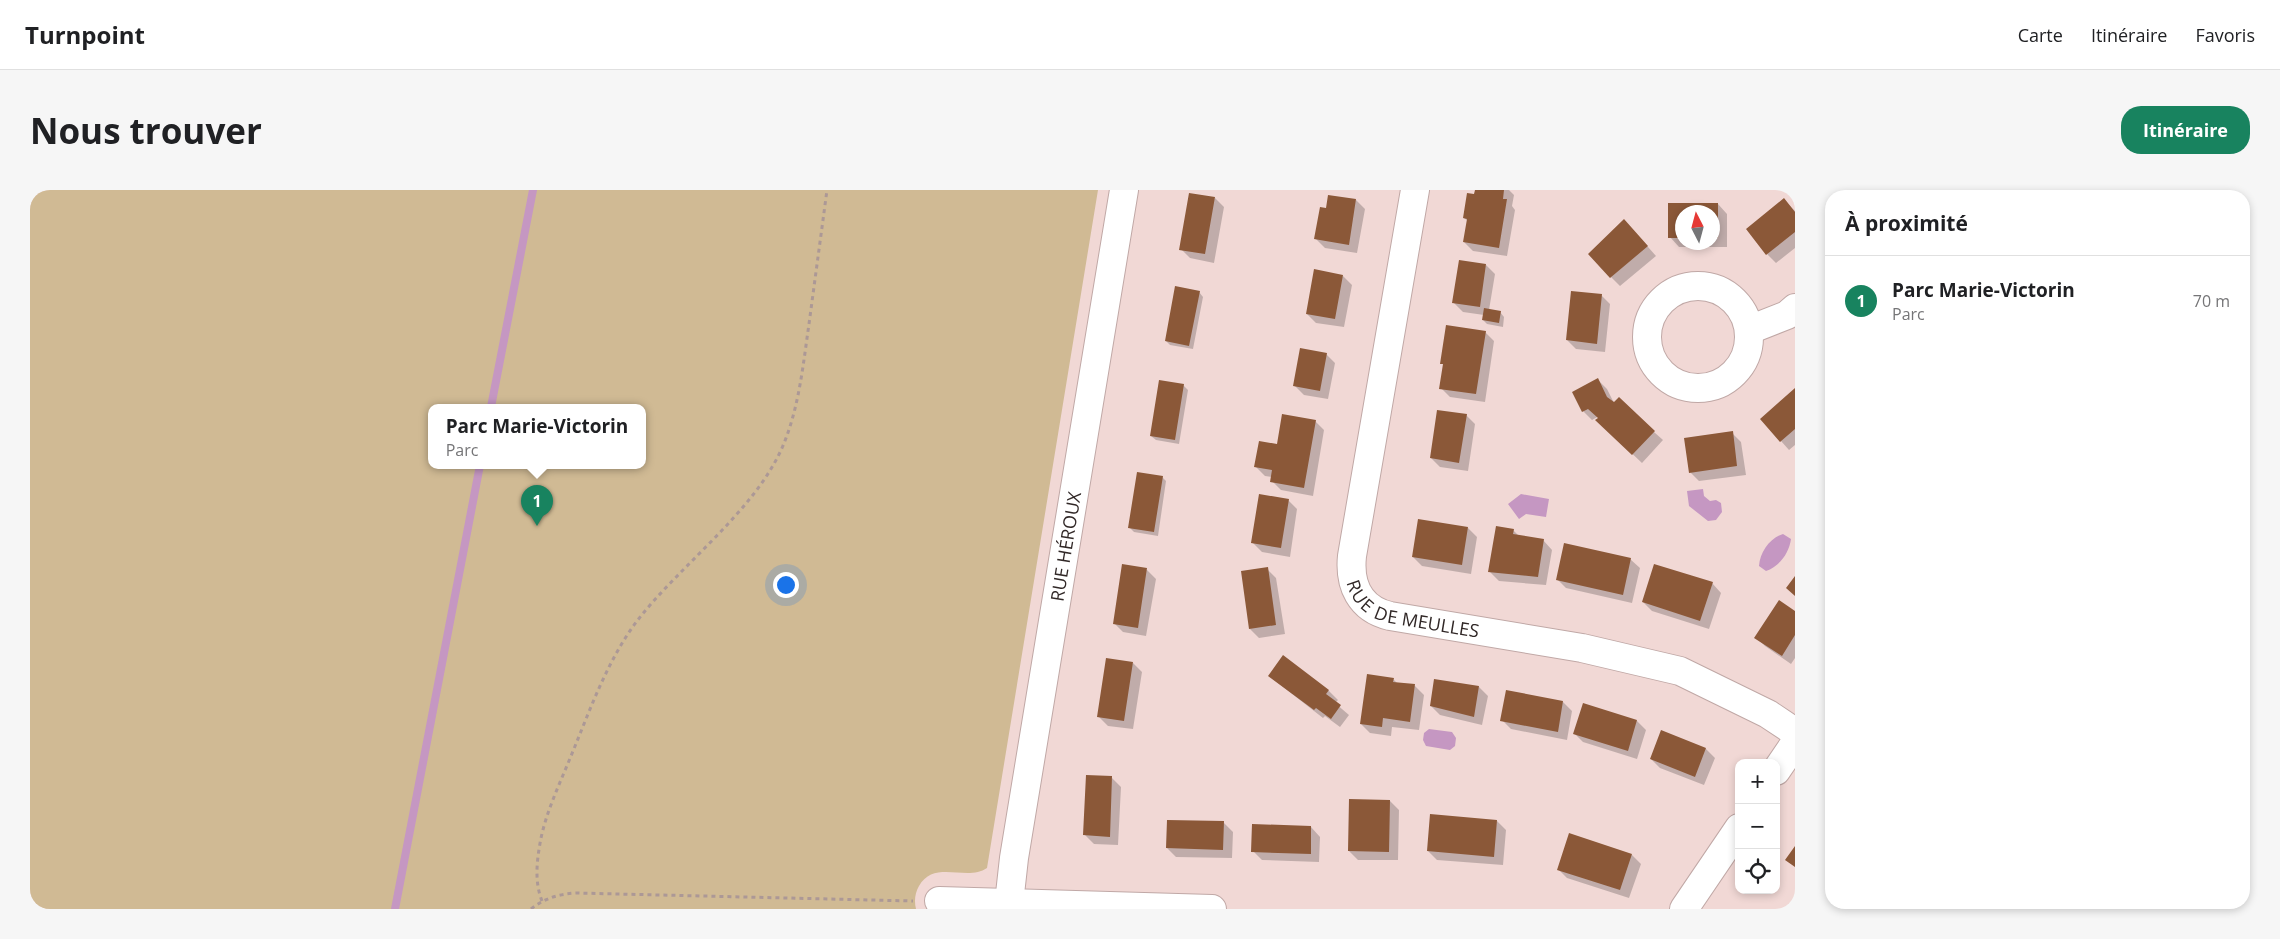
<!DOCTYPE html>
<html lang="fr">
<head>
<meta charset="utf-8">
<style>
	:root { --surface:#fff; --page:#f6f6f6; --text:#202124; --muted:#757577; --line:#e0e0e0; --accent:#18835f }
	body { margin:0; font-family:"Open Sans",sans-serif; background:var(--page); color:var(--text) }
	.controls { position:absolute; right:15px; bottom:15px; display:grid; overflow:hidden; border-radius:10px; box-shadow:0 2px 8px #0003 }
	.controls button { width:45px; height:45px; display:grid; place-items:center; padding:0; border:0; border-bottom:1px solid var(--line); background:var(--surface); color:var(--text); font:25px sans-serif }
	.compass { position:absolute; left:1645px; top:15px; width:45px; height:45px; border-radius:50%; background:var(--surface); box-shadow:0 2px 8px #0003; rotate:354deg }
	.you { position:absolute; left:755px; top:394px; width:18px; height:18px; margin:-12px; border:4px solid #fff; border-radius:50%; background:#1a73e8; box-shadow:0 0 0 8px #1a73e833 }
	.badge { display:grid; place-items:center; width:32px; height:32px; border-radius:50%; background:var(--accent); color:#fff; font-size:16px; font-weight:700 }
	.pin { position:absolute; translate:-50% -41px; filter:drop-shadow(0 1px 2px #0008) }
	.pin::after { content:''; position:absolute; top:26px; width:18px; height:15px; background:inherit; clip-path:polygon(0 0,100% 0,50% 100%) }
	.popup { position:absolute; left:398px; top:214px; width:218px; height:65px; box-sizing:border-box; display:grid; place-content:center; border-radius:10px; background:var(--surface); filter:drop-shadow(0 1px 4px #0005); font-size:16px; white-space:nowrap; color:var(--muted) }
	.popup b { font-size:19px; color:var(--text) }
	.popup::after { content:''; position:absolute; left:50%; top:100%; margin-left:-10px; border:10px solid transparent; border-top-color:var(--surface) }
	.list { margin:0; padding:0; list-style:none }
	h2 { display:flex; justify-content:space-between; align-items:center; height:65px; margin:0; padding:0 20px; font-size:21px }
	h2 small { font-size:16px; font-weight:400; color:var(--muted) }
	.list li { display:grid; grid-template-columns:32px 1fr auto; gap:15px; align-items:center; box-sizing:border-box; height:90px; padding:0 20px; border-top:1px solid var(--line) }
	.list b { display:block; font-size:19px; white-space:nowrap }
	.list p { margin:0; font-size:16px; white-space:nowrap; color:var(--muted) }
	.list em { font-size:16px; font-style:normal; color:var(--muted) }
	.icon { flex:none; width:28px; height:28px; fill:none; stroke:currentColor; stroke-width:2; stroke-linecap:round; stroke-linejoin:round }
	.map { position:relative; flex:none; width:1765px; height:719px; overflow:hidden; border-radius:20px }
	header { display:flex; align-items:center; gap:30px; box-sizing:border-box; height:70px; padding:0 25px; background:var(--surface); border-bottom:1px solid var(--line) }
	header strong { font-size:24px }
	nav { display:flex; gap:28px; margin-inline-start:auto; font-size:18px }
	.intro { display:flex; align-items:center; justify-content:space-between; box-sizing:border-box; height:120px; padding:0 30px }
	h1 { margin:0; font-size:35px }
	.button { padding:12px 22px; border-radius:20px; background:var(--accent); color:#fff; font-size:18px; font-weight:700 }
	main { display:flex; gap:30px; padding:0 30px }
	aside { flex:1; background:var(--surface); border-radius:20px; box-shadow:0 2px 8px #0003 }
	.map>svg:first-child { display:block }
</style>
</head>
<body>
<header>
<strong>Turnpoint</strong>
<nav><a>Carte</a><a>Itinéraire</a><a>Favoris</a></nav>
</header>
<div class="intro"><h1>Nous trouver</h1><a class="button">Itinéraire</a></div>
<main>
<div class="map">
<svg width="1765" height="719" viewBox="0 0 1765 719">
	<rect width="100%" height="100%" fill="#f1d8d5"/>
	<!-- green -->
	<path fill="#d0ba94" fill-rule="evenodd" d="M0,0H1068L957,678C937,692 904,669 889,696C885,703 884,711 886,719H0ZM402,217H612V275H402Z"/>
	<!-- water -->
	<path fill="#c597c2" d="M1673,299L1674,306L1680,311L1686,310L1691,313L1692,322L1686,330L1678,331L1659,316L1657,301Z
		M1491,304L1519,309L1516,327L1496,324L1489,329L1478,314Z
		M1753,344L1761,349C1759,363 1750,376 1736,381L1729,376C1730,362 1740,348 1753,344Z
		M1399,539L1422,542L1426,548L1425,556L1420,560L1396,556L1393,550L1394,543Z"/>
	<!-- shadow -->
	<path fill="#0003" fill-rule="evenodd" d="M1446,0H1479L1484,5L1482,16L1485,20L1477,66L1443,61L1434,52L1438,31L1434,28Z
		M1185,8L1194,17L1184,73L1160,68L1151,59Z
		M1326,10L1335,19L1327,63L1295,58L1286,49L1297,20Z
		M1754,10L1765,21V58L1746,73L1737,64Z
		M1640,14H1688L1697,24V57H1649L1640,47ZM1652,22H1682V52H1652Z
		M1603,40L1626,66L1590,96L1581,87Z
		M1456,75L1465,84L1459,120L1470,122L1474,127L1473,137L1457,134L1453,130L1454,125L1433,122L1424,113Z
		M1313,86L1322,95L1314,137L1286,133L1277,124Z
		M1169,102L1173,107L1163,159L1140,155L1136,151Z
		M1571,105L1580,114L1575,162L1546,159L1537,150Z
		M1455,142L1464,151L1455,212L1420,207L1411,198L1414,176L1412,173Z
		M1296,164L1305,173L1298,209L1274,205L1265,196Z
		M1568,190L1577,199L1584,213L1624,242L1633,250L1612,273L1576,239L1571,225L1562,230L1553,221Z
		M1153,195L1158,200L1149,254L1126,250L1121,246Z
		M1765,200V255L1759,260L1751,251Z
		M1436,225L1445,234L1438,281L1410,277L1401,268Z
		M1285,231L1294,240L1283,306L1251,300L1242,291V287L1235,286L1226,277L1248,255Z
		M1702,243L1711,252L1716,285L1669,291L1660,282Z
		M1132,287L1136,291L1128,346L1104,342L1100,338Z
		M1258,310L1267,319L1260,367L1232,362L1223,353Z
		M1438,338L1447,347L1441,384L1392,376L1383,367Z
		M1483,340L1490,347L1513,350L1522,360L1516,395L1469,391L1460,382Z
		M1600,369L1610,378L1602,413L1536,398L1527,389Z
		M1093,376L1117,380L1126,389L1116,446L1093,442L1084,433Z
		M1237,379L1246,388L1255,444L1229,448L1220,439Z
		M1682,393L1691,403L1679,439L1622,421L1613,412Z
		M1765,422V468L1761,474L1735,456L1726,447Z
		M1103,473L1112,482L1103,539L1078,536L1069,527Z
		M1239,486L1299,501L1308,510L1305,513L1319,525L1310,537L1295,526L1293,528Z
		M1363,489L1367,493L1385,496L1394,505L1389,540L1362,537L1361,546L1340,543L1331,534Z
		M1449,497L1458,506L1452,535L1410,525L1401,516Z
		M1533,512L1542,521L1537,550L1481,539L1472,530Z
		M1554,515L1607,531L1616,540L1607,569L1553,552L1544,543Z
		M1632,542L1676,559L1685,568L1674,595L1630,578L1621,569Z
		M1082,588L1091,597L1088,655L1064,654L1055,645Z
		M1360,611L1369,620L1368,670H1328L1319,661Z
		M1467,631L1476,640L1473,675L1407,670L1398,661Z
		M1194,633L1203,642L1202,668L1146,667L1137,658Z
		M1281,637L1290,647L1289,672L1232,670L1223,661Z
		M1602,665L1611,674L1599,708L1537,688L1528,679Z"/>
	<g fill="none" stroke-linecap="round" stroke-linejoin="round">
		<!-- stream -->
		<path stroke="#c597c2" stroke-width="8" d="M461,217L503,0
			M365,719L450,275"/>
	</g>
	<!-- building -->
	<path fill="#8b5838" d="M1445,0H1474L1473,9H1477L1469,58L1433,52L1437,29L1433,28L1437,3L1444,4Z
		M1159,3L1185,7L1175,64L1149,60Z
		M1298,5L1326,9L1319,55L1284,49L1290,17L1296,18Z
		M1754,8L1765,22V42L1736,65L1716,39Z
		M1638,13H1688V48H1682V22H1652V48H1638Z
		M1594,29L1618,56L1580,88L1558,64Z
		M1429,70L1456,74L1450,117L1422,113Z
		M1284,79L1313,85L1305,129L1276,124Z
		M1145,96L1170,101L1159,156L1135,151Z
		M1541,101L1572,104L1567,154L1536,150Z
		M1454,118L1471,121L1469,133L1452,130Z
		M1416,135L1456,141L1446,204L1409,199L1413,174H1410Z
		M1270,158L1297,163L1290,201L1263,196Z
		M1568,188L1577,207L1584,212L1589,207L1625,241L1602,265L1565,230L1568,228L1558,219L1552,222L1542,202Z
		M1129,190L1154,194L1145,250L1120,246Z
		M1765,198V239L1750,252L1730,229Z
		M1407,220L1437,224L1429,273L1400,268Z
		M1252,224L1286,230L1274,298L1240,292L1242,280L1224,277L1229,251L1247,254Z
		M1703,241L1707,276L1659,283L1654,248Z
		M1107,282L1133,286L1124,342L1098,338Z
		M1229,304L1259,309L1251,358L1221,353Z
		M1388,329L1438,337L1432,375L1382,367Z
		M1466,336L1484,339L1483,344L1514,349L1508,387L1458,382Z
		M1534,353L1601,368L1593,405L1526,390Z
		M1092,374L1117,378L1108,438L1083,434Z
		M1624,374L1683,392L1670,431L1612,412Z
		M1238,377L1246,435L1219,439L1211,381Z
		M1765,386V406L1756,398Z
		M1749,410L1765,421V445L1752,466L1724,448Z
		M1253,465L1299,500L1296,504L1311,515L1301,529L1286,518L1284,520L1238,486Z
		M1076,468L1103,472L1094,531L1067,527Z
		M1337,484L1364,488L1363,492L1385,494L1380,532L1353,528L1352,537L1330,534Z
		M1404,489L1449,496L1444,527L1400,516Z
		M1476,500L1533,511L1528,542L1470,531Z
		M1553,513L1607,530L1598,561L1543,544Z
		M1631,540L1676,558L1665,587L1620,569Z
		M1056,585L1082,586L1080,647L1053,645Z
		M1319,609L1360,610L1359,662L1318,661Z
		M1400,624L1467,630L1464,667L1397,661Z
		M1137,630L1194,631L1193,660L1136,658Z
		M1222,634L1281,636V664L1221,662Z
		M1539,643L1602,664L1590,700L1527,680Z
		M1765,656V677L1755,670Z"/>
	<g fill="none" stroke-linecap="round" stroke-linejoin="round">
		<!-- minor casing -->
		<g stroke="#c0a8a6" stroke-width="30">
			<g id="minor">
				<path id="s1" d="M1385,0L1322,366C1319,395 1330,419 1360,426L1552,458L1650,481L1738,524L1765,542"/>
				<circle cx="1668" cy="147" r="51"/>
				<path d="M1719,140L1757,125L1765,118"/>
				<path d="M1746,581L1765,553"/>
				<path d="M909,711L1182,719"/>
				<path id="s2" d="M979,713L984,668L1094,0"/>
				<path d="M1654,719L1709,638"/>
			</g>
		</g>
		<!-- path -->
		<path stroke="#ac9896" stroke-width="3" stroke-dasharray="4 4" stroke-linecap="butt" d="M512,711C504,691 507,669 511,648C517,620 530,593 541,566C560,520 577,471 607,431C650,375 723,323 752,258C769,219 773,175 779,134C785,89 791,45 797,0
			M501,719C515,708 529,704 546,703L883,711"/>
		<!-- minor -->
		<use href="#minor" stroke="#fff" stroke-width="28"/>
	</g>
	<g text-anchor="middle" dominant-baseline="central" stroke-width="5" stroke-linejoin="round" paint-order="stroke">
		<!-- street labels -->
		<g font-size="18" fill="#312827" stroke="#fee5e2">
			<text stroke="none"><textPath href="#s2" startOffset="361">RUE HÉROUX</textPath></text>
			<text stroke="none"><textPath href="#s1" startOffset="468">RUE DE MEULLES</textPath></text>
		</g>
	</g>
</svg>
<div class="controls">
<button>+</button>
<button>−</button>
<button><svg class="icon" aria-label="locate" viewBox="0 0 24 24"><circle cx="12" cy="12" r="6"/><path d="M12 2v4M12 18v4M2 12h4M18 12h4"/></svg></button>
</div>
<svg class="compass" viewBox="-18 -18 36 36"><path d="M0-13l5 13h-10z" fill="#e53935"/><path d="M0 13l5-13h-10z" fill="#757577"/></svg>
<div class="you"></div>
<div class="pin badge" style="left:507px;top:336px">1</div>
<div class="popup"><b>Parc Marie-Victorin</b>Parc</div>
</div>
<aside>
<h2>À proximité<small></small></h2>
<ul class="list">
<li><span class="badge">1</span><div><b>Parc Marie-Victorin</b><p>Parc</p></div><em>70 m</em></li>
</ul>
</aside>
</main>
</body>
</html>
